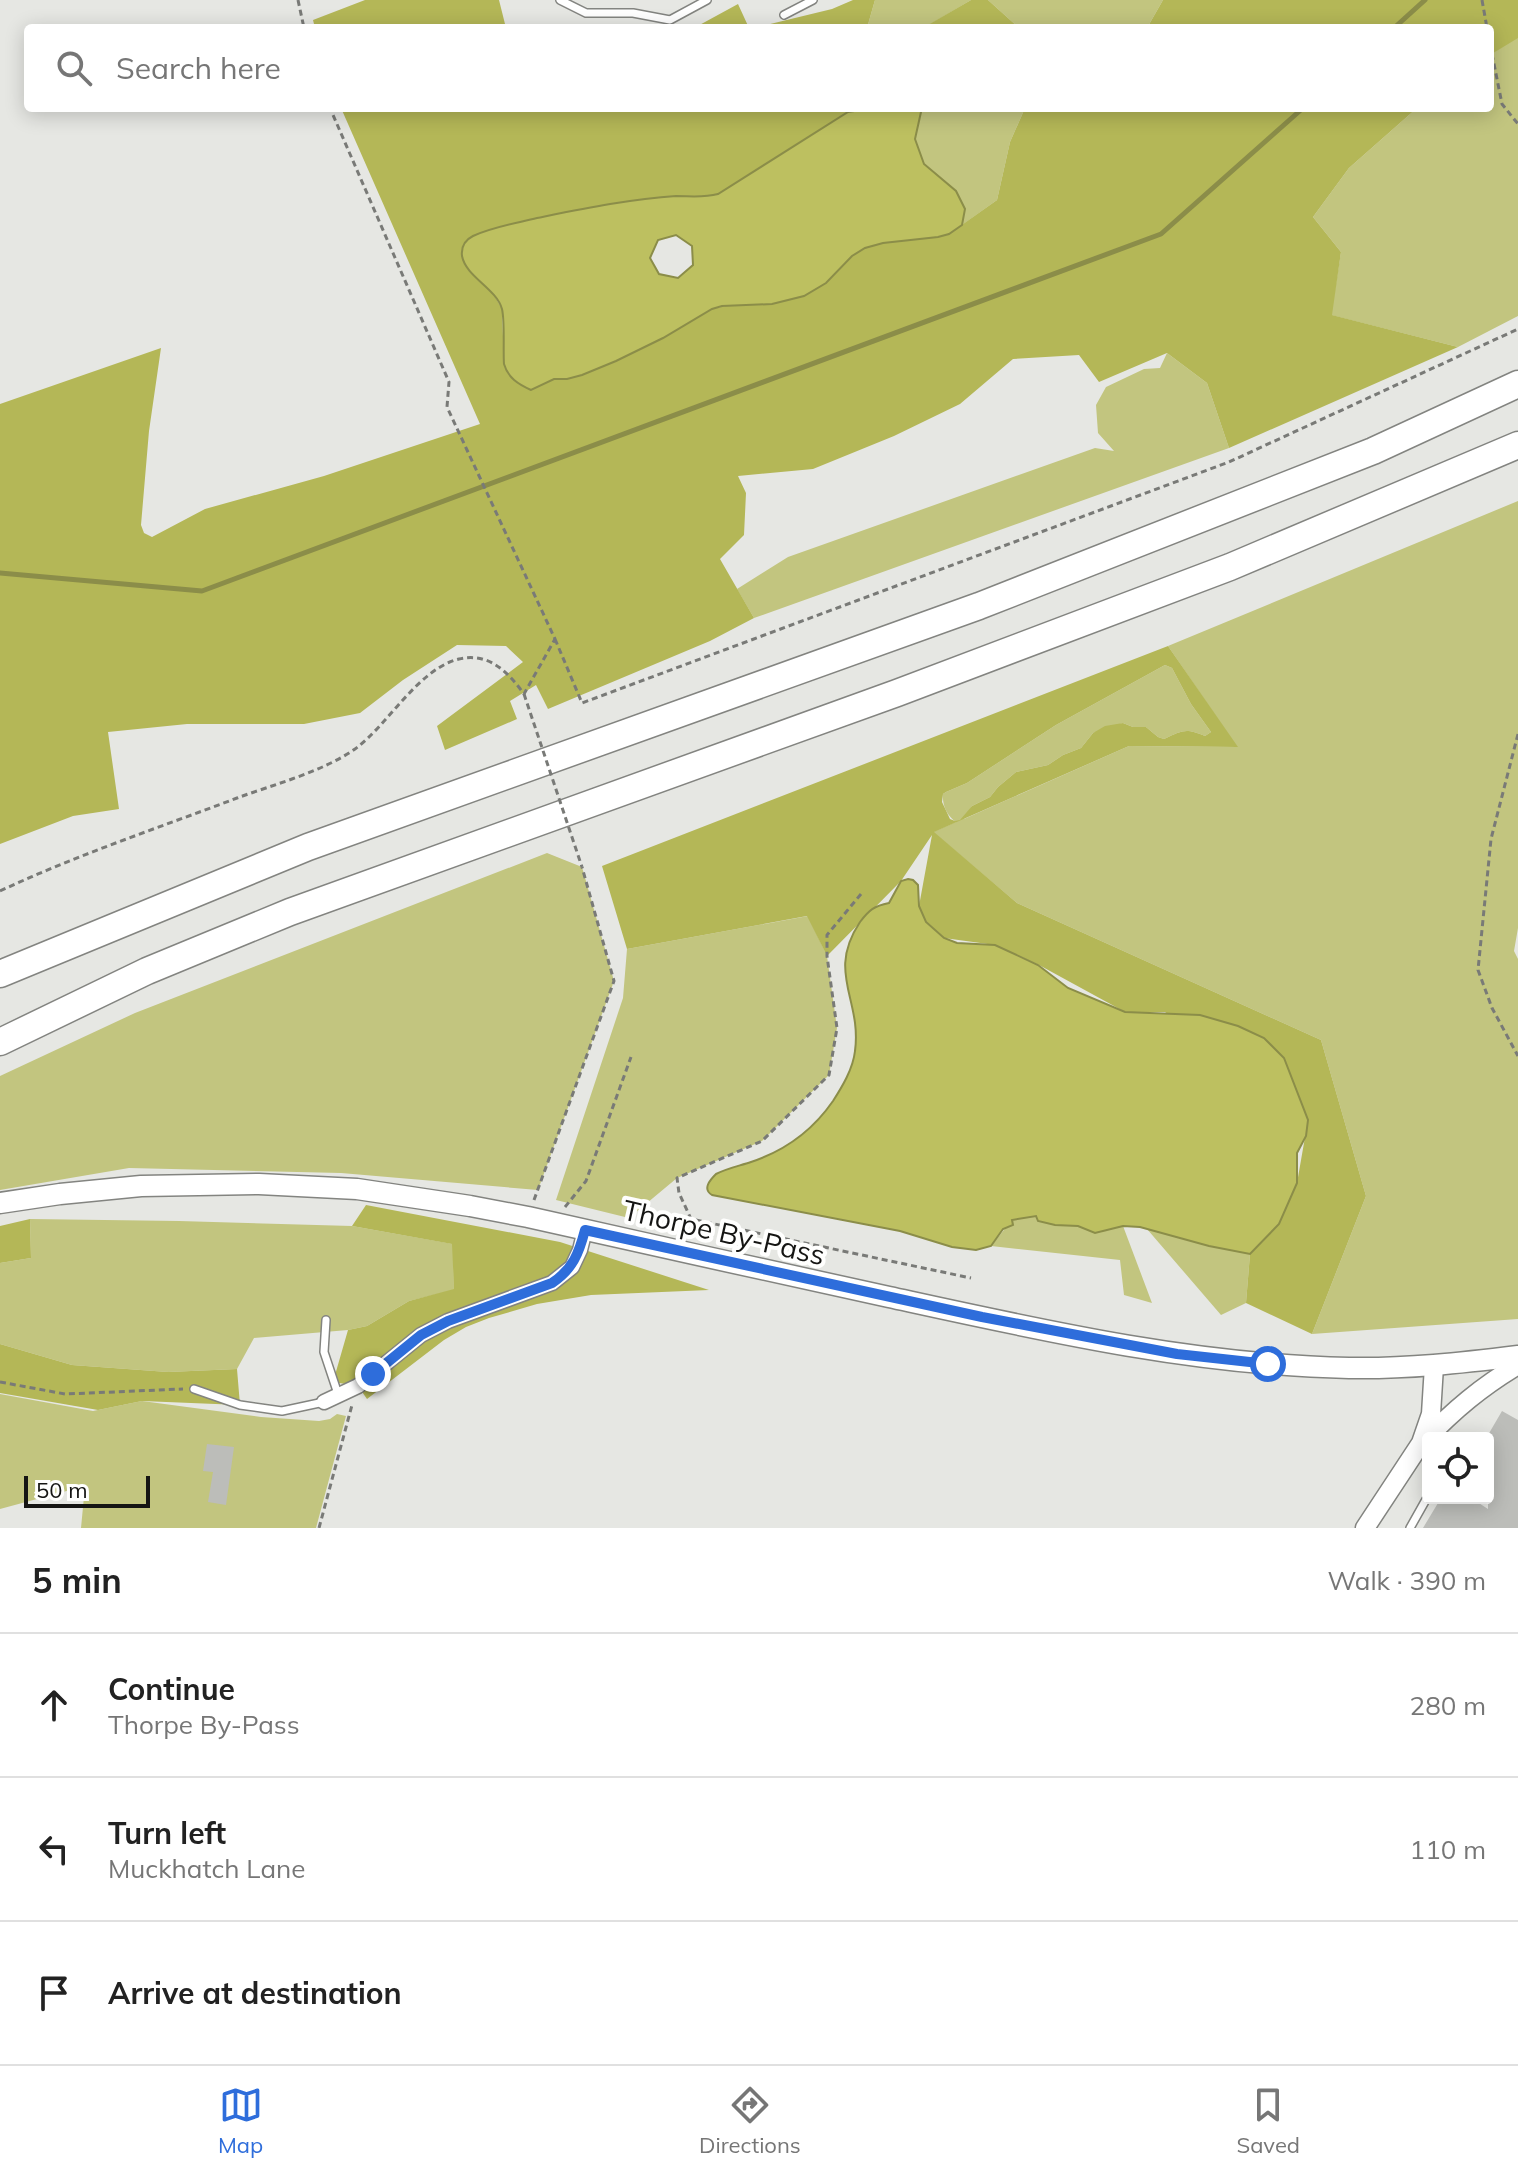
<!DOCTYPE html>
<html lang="en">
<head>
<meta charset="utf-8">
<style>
	:root { --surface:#fff; --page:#f2f2f2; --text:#222; --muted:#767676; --line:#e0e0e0; --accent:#2e6ddb }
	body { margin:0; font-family:Mulish,sans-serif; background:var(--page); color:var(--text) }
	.controls { position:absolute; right:24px; bottom:24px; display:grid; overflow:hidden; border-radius:8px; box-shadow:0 4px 20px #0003 }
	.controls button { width:72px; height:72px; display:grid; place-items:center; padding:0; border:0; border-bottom:2px solid var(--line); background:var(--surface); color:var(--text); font:40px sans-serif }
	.scale { position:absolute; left:24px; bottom:20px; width:126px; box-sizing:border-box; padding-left:8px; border:4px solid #151513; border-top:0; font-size:22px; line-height:28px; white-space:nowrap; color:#151513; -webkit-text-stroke:6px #fffffe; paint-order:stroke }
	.stop { position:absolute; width:24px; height:24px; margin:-18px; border:6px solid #2e6ddb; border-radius:50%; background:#fff }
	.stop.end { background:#2e6ddb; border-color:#fff; box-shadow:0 2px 8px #0008 }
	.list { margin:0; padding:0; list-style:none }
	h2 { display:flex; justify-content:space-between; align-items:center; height:104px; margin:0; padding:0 32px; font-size:34px }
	h2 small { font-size:26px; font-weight:400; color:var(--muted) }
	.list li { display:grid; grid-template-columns:52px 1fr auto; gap:24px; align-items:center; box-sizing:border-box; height:144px; padding:0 32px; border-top:2px solid var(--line) }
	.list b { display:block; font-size:30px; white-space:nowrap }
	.list p { margin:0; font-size:26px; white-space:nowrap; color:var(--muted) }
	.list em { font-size:26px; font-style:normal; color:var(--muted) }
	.icon { flex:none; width:44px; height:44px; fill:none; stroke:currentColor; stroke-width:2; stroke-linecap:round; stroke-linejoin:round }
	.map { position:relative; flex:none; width:1518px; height:1528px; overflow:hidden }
	.search { position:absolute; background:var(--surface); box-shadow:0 4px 20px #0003; left:24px; right:24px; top:24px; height:88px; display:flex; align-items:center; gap:20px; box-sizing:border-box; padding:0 28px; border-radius:8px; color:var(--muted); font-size:30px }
	.sheet { height:536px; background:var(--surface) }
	nav { display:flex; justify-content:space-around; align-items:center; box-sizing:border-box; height:112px; border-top:2px solid var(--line); background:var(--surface); font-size:22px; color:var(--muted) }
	nav a { display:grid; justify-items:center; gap:4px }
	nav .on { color:var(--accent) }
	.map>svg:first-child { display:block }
</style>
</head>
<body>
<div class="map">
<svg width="1518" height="1528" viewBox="0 0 1518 1528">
	<rect width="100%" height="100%" fill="#e6e7e3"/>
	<!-- green -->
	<path fill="#c2c57f" d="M875,0H971L929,25V28H867Z
		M988,0H1163L1147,28H1019Z
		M1516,37L1518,38V316L1458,347L1331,315L1341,252L1313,217L1349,168L1417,108H1490V55Z
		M917,108H1025L1010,142L997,200L962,225L965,209L956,191L924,164L915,139L921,112Z
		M1167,353L1207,383L1229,448L754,618L737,589L788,557L1095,448L1114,451L1098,433L1096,405L1106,387L1144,369L1160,368Z
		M1518,501V928L1514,951L1518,959V1319L1312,1334L1366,1196L1321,1040L1017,903L933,832L956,822C947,816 942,805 943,794L946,792L967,783L1056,725L1165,665L1172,668L1191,704L1211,732L1205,736C1186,728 1183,730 1164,739L1158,737L1146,727H1133L1123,723L1093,733L1081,748L1063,755L1048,765L1016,772L998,787L990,797L972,806L964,819L1129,746L1237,747L1168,646Z
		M547,853L582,867L614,981L538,1190L341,1173L129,1168L0,1190V1076L135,1013Z
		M808,916L827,956L837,1028L829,1075L762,1141L677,1178L629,1218L556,1200L623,998L627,949Z
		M1037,1216L1078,1226L1095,1233L1123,1226L1152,1303L1124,1295L1120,1260L991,1246L1012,1220Z
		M30,1219L179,1221L352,1226L453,1244L454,1290L409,1301L367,1326L348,1330L254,1338L237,1369L168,1372L72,1365L0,1344V1263L31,1258Z
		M1147,1229L1209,1246L1250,1254L1246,1303L1221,1315Z
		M0,1394L93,1411L142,1401L261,1417L319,1421L330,1419L337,1414L346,1416L316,1528H81L85,1486L0,1509Z"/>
	<!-- forest -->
	<path fill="#b4b757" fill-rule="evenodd" d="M365,0H499L506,28H315L313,20Z
		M853,0H875L867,28H754L832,9Z
		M971,0H988L1019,28H929L928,25Z
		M1163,0H1518V38L1490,55V28H1147Z
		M738,4L749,28H694Z
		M341,108H874L848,112L718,194L705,197L677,196L635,201L514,224L466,265L494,295L502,309L504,364L531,390L554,379H567L582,375L616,361L663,338L712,309L826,283L852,256L865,248L883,243L938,237L949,234L997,200L1010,142L1025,108H1417L1349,168L1313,217L1341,252L1332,315L1458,347L1229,448L1207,383L1167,353L1099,382L1079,355L1013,359L960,404L894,436L813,469L738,476L746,493L744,535L720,559L754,618L710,641L548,709L536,685L510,701L517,719L445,750L437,726L523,662L506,646L457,645L403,680L360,713L304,724H187L108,732L119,809L73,816L0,844V404L161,348L149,431L141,525L144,533L152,537L205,509L324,476L480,424Z
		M1168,646L1238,747L1129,746L934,832L1017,903L1321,1040L1366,1196L1312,1334L1246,1303L1250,1254L1279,1224L1297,1183L1308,1120L1165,1012H1125L1039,965L995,945L944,938L926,923L919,906L932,835L901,881L827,956L807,916L627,949L602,866ZM1165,665L1172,668L1191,704L1211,732L1205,736C1186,728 1183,730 1164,739L1158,737L1146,727H1133L1123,723L1105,726L1093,733L1081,748L1063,755L1048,765L1016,772L998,787L990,797L972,806L960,820L955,821L950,819L942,802L943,794L946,792L967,783L1056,725Z
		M366,1205L560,1242L709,1290L591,1295L537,1304L489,1318L466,1327L444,1340L367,1399L358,1386L333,1382L348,1330L367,1326L409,1301L454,1289L452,1244L352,1226Z
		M30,1219L31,1258L0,1263V1226Z
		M0,1344L72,1365L168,1372L237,1369L240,1405L142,1401L98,1410L0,1393Z"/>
	<!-- water -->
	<path fill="#bdc060" stroke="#8b8d49" stroke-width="2" fill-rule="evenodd" d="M874,108H917L921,112L915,139L924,164L956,191L965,209L962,225L949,234L938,237L883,243L865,248L852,256L826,283L804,296L772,304L722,306L712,309L663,338L616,361L582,375L567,379H554L531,390C518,384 508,378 504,364C503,350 505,322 502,309C496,288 466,277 462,256C461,247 465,240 473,236C492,227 517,223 537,218C582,209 630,199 676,196C690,196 703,198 718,194L848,112ZM676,235L692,246L693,265L678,278L659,274L650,258L658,240Z
		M908,879L913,880L918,885L919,906L926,922L944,938L957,943L995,945L1038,965L1068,988L1125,1012L1200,1015L1238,1026L1264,1038L1284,1058L1308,1120L1306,1136L1297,1153V1183L1279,1224L1250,1254L1209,1246L1140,1227L1123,1226L1095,1233L1078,1226L1055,1225L1038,1221L1036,1216L1012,1220L1013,1225L1003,1229L991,1246L976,1250L952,1247L900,1231L712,1195C702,1189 710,1180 716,1174C728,1168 739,1166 751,1162C784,1151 813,1130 833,1101C842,1087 853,1069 855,1051C862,999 826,973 860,922C869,910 874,906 889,903L901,881Z"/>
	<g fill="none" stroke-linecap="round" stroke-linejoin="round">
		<!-- stream -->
		<path stroke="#8b8d49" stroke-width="5" d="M1394,28L1425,0
			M0,573L202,591L1161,234L1303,108"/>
	</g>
	<!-- building -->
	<path fill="#bcbdb9" d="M1502,1411L1518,1420V1528H1423L1441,1498H1471L1488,1509V1435Z
		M207,1444L234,1447L226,1505L208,1502L213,1472L203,1471Z"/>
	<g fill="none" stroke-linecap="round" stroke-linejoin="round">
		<!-- service casing -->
		<g stroke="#838480" stroke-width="10">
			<path id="service" d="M560,0L586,13H633L670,20L707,0
				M784,15L813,0
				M326,1320L324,1352L338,1394
				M194,1389L240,1405L282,1411L324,1402
				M1410,1528L1428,1496"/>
		</g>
		<!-- minor casing -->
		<g stroke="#838480" stroke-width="17">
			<path id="minor" d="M324,1402L358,1386L421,1335L448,1321L552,1283L572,1267L580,1250L585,1230"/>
		</g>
		<!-- tertiary casing -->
		<g stroke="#838480" stroke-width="21">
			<path id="tertiary" d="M1424,1441C1454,1410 1481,1387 1518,1365
				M1365,1528L1421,1443L1431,1414L1434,1366"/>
		</g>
		<!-- secondary casing -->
		<g stroke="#838480" stroke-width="23">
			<path id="secondary" d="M0,1203L60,1194L141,1186L259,1184L357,1189L470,1206L528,1217C648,1244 769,1271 889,1297C1040,1330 1193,1365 1349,1368C1406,1369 1462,1363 1518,1356"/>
		</g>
		<!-- motorway casing -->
		<g stroke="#838480" stroke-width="29">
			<path id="motorway" d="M0,974L308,847L979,606L1373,451L1518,384
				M0,1042L147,971L290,912L897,693L1230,567L1518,445"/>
		</g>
		<!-- path -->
		<path stroke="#797a77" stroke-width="3" stroke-dasharray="6 4" stroke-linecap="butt" d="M298,0L304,28
			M1482,0L1487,28
			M1490,44L1502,104L1518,124
			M555,639L582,703L1229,462L1518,329
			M1518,734L1491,839L1478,970L1492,1008L1518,1056
			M0,891C77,855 158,828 237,798C275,784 322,772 355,749C389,724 418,669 459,659C489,652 508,672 524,694L555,639L447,407L449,382L330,108
			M861,894L827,935V956L837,1028L829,1075L762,1141L677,1178L679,1193L691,1219L971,1278
			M534,1200L614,981L582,867
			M565,1207L586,1181L631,1057
			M0,1382L65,1394L183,1389
			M319,1528L352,1405"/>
		<!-- service -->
		<use href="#service" stroke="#fff" stroke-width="7"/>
		<!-- minor -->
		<use href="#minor" stroke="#fff" stroke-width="14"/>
		<!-- tertiary -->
		<use href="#tertiary" stroke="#fff" stroke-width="18"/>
		<!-- secondary -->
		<use href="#secondary" stroke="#fff" stroke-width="20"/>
		<!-- motorway -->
		<use href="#motorway" stroke="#fff" stroke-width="26"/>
		<!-- path-bridge -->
		<path stroke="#797a77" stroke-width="3" stroke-dasharray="6 4" stroke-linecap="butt" d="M524,694L582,867"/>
	</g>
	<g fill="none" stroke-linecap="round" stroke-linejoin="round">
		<!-- route -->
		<path stroke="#2e6ddb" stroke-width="10" d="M373,1374L421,1335L448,1321L552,1283C573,1269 579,1253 585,1230L982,1317L1177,1354L1268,1364"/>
	</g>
	<g text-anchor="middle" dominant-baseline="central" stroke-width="8" stroke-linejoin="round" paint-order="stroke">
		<!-- street labels -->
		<g font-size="28" fill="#151513" stroke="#fffffe">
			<text transform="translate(724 1232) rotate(13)">Thorpe By-Pass</text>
		</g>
	</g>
</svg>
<div class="controls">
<button><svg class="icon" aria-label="locate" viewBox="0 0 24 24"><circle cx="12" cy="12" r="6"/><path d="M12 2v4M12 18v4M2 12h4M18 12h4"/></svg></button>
</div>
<div class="scale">50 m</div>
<div class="stop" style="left:1268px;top:1364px"></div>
<div class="stop end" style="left:373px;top:1374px"></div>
<div class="search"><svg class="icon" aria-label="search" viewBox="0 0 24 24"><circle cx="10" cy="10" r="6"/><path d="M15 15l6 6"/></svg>Search here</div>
</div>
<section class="sheet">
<h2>5 min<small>Walk · 390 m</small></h2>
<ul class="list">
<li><svg class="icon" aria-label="ahead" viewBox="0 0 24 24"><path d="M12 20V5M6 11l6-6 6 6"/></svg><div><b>Continue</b><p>Thorpe By-Pass</p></div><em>280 m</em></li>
<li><svg class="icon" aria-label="left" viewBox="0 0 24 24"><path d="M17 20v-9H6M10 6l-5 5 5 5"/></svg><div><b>Turn left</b><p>Muckhatch Lane</p></div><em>110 m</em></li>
<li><svg class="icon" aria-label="arrive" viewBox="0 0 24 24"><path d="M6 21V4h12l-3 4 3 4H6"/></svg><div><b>Arrive at destination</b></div></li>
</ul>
</section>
<nav>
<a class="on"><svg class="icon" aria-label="map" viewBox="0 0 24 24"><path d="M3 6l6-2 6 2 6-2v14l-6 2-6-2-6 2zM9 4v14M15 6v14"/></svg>Map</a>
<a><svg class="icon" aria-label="directions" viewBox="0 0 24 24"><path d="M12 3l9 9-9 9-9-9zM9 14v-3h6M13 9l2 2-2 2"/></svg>Directions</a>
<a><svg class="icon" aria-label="saved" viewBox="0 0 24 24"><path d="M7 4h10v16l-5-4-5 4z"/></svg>Saved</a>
</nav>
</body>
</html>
